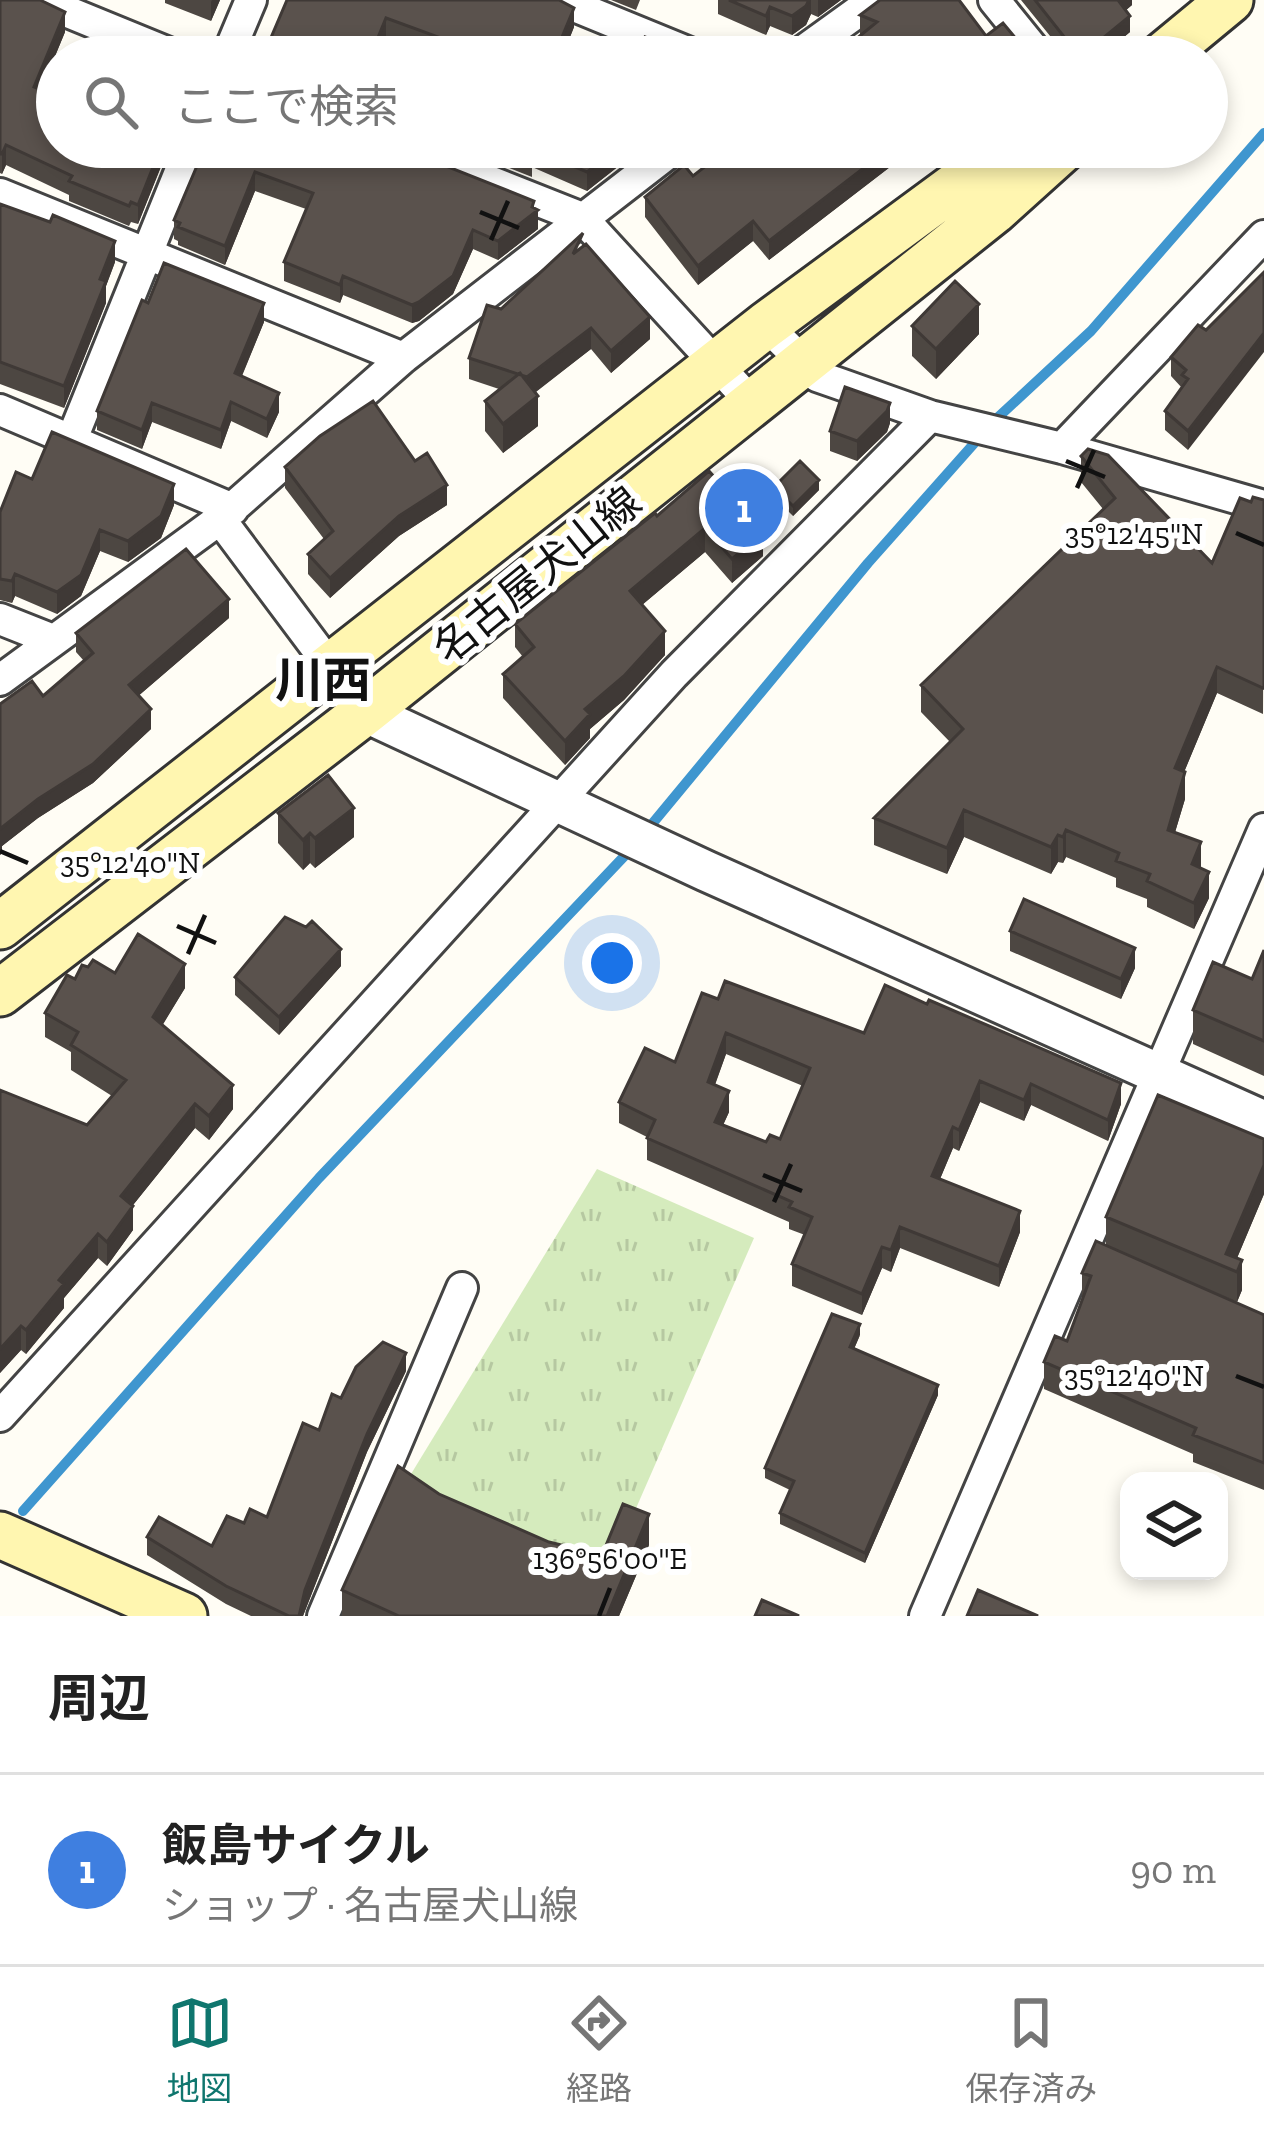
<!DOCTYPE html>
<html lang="ja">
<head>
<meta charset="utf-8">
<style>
	:root { --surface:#fff; --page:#f6f6f6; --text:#222; --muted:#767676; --line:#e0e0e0; --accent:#0f766e }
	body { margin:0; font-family:"Zilla Slab","Noto Sans JP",serif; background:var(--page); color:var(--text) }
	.controls { position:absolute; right:36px; bottom:36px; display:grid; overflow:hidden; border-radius:24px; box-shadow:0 6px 18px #0003 }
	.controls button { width:108px; height:108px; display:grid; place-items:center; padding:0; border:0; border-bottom:3px solid var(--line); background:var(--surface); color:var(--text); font:60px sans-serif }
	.you { position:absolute; left:612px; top:963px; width:42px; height:42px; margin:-30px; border:9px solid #fff; border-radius:50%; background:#1a73e8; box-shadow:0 0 0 18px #1a73e833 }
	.badge { display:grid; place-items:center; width:78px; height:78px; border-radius:50%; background:var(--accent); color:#fff; font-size:39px; font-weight:700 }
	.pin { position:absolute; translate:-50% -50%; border:6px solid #fff; box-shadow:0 3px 12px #0006 }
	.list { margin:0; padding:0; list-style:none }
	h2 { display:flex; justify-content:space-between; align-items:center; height:156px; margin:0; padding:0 48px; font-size:51px }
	h2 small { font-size:39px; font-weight:400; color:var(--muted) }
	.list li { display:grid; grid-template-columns:78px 1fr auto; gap:36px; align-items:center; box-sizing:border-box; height:192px; padding:0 48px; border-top:3px solid var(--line) }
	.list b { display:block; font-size:45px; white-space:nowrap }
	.list p { margin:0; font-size:39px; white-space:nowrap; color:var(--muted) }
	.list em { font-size:39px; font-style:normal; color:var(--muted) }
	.icon { flex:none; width:66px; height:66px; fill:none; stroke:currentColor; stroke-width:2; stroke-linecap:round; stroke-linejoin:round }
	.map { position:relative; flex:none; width:1264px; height:1616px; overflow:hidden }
	.search { position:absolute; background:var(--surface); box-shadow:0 6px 18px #0003; left:36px; right:36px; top:36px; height:132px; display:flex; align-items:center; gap:30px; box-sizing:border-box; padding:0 42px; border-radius:66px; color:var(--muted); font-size:45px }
	.sheet { height:348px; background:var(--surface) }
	nav { display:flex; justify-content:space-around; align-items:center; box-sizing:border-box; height:168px; border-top:3px solid var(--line); background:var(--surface); font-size:33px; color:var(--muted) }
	nav a { display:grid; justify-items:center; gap:6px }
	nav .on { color:var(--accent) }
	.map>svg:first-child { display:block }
</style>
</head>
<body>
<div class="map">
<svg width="1264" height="1616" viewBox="0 0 1264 1616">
	<defs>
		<pattern id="grass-tufts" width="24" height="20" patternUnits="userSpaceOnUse" patternTransform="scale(3)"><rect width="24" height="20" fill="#d5ebbd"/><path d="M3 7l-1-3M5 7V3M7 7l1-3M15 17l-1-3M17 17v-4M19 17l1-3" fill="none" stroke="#b6c8a1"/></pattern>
	</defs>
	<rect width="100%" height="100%" fill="#fffdf5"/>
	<!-- grass -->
	<path fill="url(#grass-tufts)" d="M597,1169L754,1238L589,1616L372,1538Z"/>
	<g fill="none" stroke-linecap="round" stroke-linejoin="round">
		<!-- stream -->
		<path stroke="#3f96cf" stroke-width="10" d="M23,1511L319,1178L633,847L868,563L994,421L1091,331L1264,133"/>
		<!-- minor casing -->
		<g stroke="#444" stroke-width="36">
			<path id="minor" d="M39,0L178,57
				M560,0L699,57
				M994,0L1040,57
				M227,57L251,0
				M795,57L874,0
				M403,147L582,218L752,403
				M0,194L403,358
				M766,325L817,376L840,384L930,416L1062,448L1264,506
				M0,410L233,509
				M72,439L190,147
				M1062,448L1264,236
				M220,519L330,666
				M0,619L53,640
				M0,680L220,519L403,358L676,147
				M0,1416L674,674L930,416
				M323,1616L462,1288
				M925,1616L1264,829"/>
		</g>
		<!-- tertiary casing -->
		<g stroke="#444" stroke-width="45">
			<path id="tertiary" d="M330,666L365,712L706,871L1264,1121"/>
		</g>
		<!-- secondary casing -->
		<g stroke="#333" stroke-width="51">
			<path id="secondary" d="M1161,57L1230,0
				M0,926L766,325L1008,147
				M0,993L365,712L994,211L1065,147
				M0,1535L184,1616"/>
		</g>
		<!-- minor -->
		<use href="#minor" stroke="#fff" stroke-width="30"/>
		<!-- tertiary -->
		<use href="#tertiary" stroke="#fff" stroke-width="39"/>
		<!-- secondary -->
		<use href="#secondary" stroke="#fff6b0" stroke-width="45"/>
	</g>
	<!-- wall -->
	<path fill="#4d4742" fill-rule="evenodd" d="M0,0L65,32L41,90L164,147V159L138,224L131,222L129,226L69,201V195L6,165L2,174L0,173Z
		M165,0H220L211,21L165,3Z
		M287,0L574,27L562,57H433L434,55L386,36L377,57H264Z
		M611,0H640L636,10Z
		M718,0H841L818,17L811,14L806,25L792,35L770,26L766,35L718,14Z
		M1021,0H1132V5L1126,10L1130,32L1100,57H1067Z
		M860,15L986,36L1022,57L861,35L860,34Z
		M205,147L534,208L538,229L498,260L473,249L453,294L419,321L412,323L343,295L340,303L284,281V262L306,209L255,191L225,265L178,245V241L174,239V220Z
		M469,147H644L632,157L625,154L620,165L587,191L532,167V177L469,152Z
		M730,147H916L769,260L753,241L698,285L645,217V197L693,176Z
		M0,204L50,222L115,262L106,286V303L64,408L0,384Z
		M583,247L650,339L611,373L591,349L535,392L538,426L503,453L485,431V401L499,389L469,379V358L501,309Z
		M148,303L264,322L242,376L279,412L267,438L231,421L221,449L152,422L142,449L97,430V411Z
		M1198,325L1188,450L1165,430V411L1182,388L1171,376V357Z
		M912,326L979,334L936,379L912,356Z
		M890,423L887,432L857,461L830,451V431Z
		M1081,456L1212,563L1251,502L1264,500L1263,714L1217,693L1184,772L1185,799L1175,832L1201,868L1209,898L1194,929L1147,907V899L1116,887V878L1066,857L1063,863L1058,862L1051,874L964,837L947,874L874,845V818L950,742L921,712V685L1103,509L1081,482Z
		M285,467L447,505L399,536L330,598L308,574V554L324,539L285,488Z
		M709,471L763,556L732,583L705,552L642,605L665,655L624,700L590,729V738L565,765L503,698V674L523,657L515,647V624L657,516Z
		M32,479L174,505L161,538L128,562L100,551L81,596L57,614L15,596L12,603L0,600V512Z
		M774,487L819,490L793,516L774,497Z
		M229,618L138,696L151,729L93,783L38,818L2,846V853L0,855V704L43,696L84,661L76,652V633Z
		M278,813L354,837L315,868L310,863L303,870L278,843Z
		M1010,931L1135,968L1121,999L1010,951Z
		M1264,950V1076L1193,1044V1010L1252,979Z
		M341,966L279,1035L235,995V977Z
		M88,967L185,988L162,1025L233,1109L209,1140L195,1128L133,1205V1230L107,1266L98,1258L64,1298V1308L26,1354L21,1350L0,1373V1090L87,1125L112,1096L71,1070V1052L45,1037V1013Z
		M718,999L864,1033L1121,1104L1108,1141L1031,1105L1024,1121L980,1102L959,1151L953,1148L940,1179L1020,1232L999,1287L900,1248L891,1272L882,1268L862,1315L792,1286V1264L805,1235L789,1229V1222L647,1160V1137L619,1123V1102L675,1062ZM726,1054L803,1086L780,1139L766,1142L723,1125L729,1112L715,1085Z
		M1264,1194L1237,1258L1242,1290L1237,1302L1152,1266L1264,1315V1490L1193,1462V1454L1044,1389V1362L1067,1341L1082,1299V1273L1106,1246V1217Z
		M860,1335L854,1349L938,1395L865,1563L780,1524V1513L790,1490L765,1478V1468Z
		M406,1371L367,1452L303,1616H251L226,1604L147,1555V1537L212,1546L244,1523L267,1517L319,1430L341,1398Z
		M439,1494L549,1542L602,1555L649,1545L619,1616H342V1590Z"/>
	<!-- shaded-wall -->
	<path fill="#3f3936" d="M212,0H220L211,21V2Z
		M809,0H811V14L806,25L792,35V16Z
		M818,0H841L818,17Z
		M1118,0H1132V5L1118,17Z
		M770,7V26L766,35V16Z
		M574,8V27L562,57H555Z
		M65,12V32L34,107V87Z
		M1130,16V32L1100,57H1080Z
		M386,18V36L377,57H370Z
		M1022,46V57H1008Z
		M6,145V165L2,174V154Z
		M161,147H164V159L138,224V205Z
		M620,147H625V154L620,165L587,191V172Z
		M632,147H644L632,157Z
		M891,147H916L769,260V241Z
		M255,172V191L225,265V246Z
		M534,201V213L538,210V229L498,260V241L532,207Z
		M753,221V241L698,285V266Z
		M473,230V249L453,294L419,321L412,323V305Z
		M115,241V262L106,286V303L64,408V386Z
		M343,276V295L340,303V285Z
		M264,303V322L235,392V373Z
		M979,304V334L936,379V349Z
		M650,317V339L611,373V351Z
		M591,328V349L527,399V377Z
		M1264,333V352L1188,450V431Z
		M279,393V412L267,438V419Z
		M538,396V426L503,453V424Z
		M231,402V421L221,449V430Z
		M152,403V422L142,449V430Z
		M890,403V423L887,432L857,461V441Z
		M819,480V490L793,516V506Z
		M174,484V505L161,538L128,562V541Z
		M447,485V505L399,536L330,598V578L399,516Z
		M705,528V552L630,615V591Z
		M100,530V551L81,596L57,614V592Z
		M763,532V556L732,583V559Z
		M15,574V596L12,603V581Z
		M229,599V618L129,704V685Z
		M665,631V655L624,700L590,729V738L565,765V741L585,709Z
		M1217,667V693L1175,794V768Z
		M151,709V729L93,783L38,818L2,846V853L0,855V829Z
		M1185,772V799L1168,856V830Z
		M354,808V837L315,868V838Z
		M964,810V837L947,874V848Z
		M1066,830V857L1063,863V837Z
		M310,833V863L303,870V840Z
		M1058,835V862L1051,874V847Z
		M1201,842V869L1192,864Z
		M1209,872V898L1194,929V903Z
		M1135,948V968L1121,999V979Z
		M341,949V966L279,1035V1017Z
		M185,964V988L153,1041V1017Z
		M726,1033V1054L708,1103V1082Z
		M980,1081V1102L959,1151V1130Z
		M1121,1083V1104L1108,1141V1120Z
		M1031,1084V1105L1024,1121V1100Z
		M233,1085V1109L209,1140V1116Z
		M729,1091V1112L715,1143V1122Z
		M195,1104V1128L121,1220V1196Z
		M953,1127V1148L932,1198V1176Z
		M1264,1165V1194L1232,1270L1226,1254Z
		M133,1206V1230L107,1266V1242Z
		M1020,1211V1232L999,1287V1266Z
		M900,1227V1248L891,1272V1250Z
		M98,1234V1258L64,1298V1308L26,1354V1330L59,1280Z
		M882,1247V1268L862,1315V1294Z
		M1242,1260V1290L1237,1302V1272Z
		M860,1324V1335L850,1358V1347Z
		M21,1326V1350L0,1373V1349Z
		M406,1353V1371L367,1452L303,1616H299L305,1590L367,1434Z
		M938,1385V1395L865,1563V1553Z
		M649,1514V1545L619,1616H607Z"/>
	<!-- building -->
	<path fill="#5a524d" stroke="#3f3936" stroke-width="3" fill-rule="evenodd" d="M0,0H40L65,12L34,87L57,96V147H161L138,205L131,202L129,206L69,181L72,176L6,145L2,154H0Z
		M287,0H559L574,8L555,54L559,57H433L441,38L386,18L370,57H352L312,41L305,57H270L264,54Z
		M729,0H809L806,6L792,16L770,7L766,16Z
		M880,0H959L986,36L1003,23L1022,46L1008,57H834L877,22L860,15Z
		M1035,0H1118L1130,16L1080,57Z
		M645,37L701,57H637Z
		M141,44L170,57H136Z
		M205,147H398L534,201L532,207L538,210L498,241L473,230L453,276L419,302L412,305L343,276L340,285L284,262L313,193L255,172L225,246L178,227L180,223L174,220Z
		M503,147H523L532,158Z
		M528,147H620L587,172Z
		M730,147H891L769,241L753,221L698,266L645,197L684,165L693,176Z
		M0,204L50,222L53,215L115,241L100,279L106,281L64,386L0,362Z
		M583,233L573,254L586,244L650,317L611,351L591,328L527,377L469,358L487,305L501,309Z
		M164,263L264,303L235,373L279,393L267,419L231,402L221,430L152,403L142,430L97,411L142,300L148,303Z
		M1264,272V333L1188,431L1165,411L1188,379L1182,375L1186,370L1171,357L1198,325L1206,330Z
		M955,281L979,304L936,349L912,326Z
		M520,373L538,396L503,424L485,401Z
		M845,387L890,403L887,411L857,441L830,431Z
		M373,401L415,461L427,453L447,485L399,516L330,578L308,554L333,531L285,467L320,436Z
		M52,432L174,484L161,516L128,541L100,530L81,575L57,592L15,574L12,581L0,579V512L16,472L32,479Z
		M1088,449L1108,455L1212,563L1240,498L1251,502L1253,497L1264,500V686L1263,688L1217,667L1175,768L1185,772L1168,830L1201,842L1192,864L1209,872L1194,903L1147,881L1150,874L1116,861L1119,853L1066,830L1063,837L1058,835L1051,847L964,810L947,848L874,818L963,729L921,685L1115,498L1081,456Z
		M800,461L819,480L793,506L774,487Z
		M709,471L763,532L732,559L705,528L630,591L665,631L624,676L585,709L590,714L565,741L503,674L534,647L515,624L655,513L657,516Z
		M186,549L229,599L129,685L151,709L93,764L38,799L0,829V704L32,681L43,696L93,653L76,633Z
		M328,775L354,808L315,838L310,833L303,840L278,813Z
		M1024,899L1135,948L1121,979L1010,931Z
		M285,917L306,927L312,921L341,949L279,1017L235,977Z
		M138,934L185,964L153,1017L233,1085L209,1116L195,1104L121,1196L133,1206L107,1242L98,1234L59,1280L64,1284L26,1330L21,1326L0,1349V1090L87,1125L126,1080L71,1045L78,1032L45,1013L67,975L75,979L82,965L88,967L93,960L115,973Z
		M1264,950V1041L1193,1010L1213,962L1252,979Z
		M725,981L864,1033L885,985L927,1004L929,1000L1121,1083L1108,1120L1031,1084L1024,1100L980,1081L959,1130L953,1127L932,1176L1020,1211L999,1266L900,1227L891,1250L882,1247L862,1294L792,1264L812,1217L789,1207L792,1202L647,1138L655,1120L619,1102L645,1048L675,1062L702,993L718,999ZM726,1033L810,1068L780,1139L770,1135L766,1142L715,1122L729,1091L708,1082Z
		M1158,1095L1264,1139V1165L1226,1254L1242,1260L1237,1272L1106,1217Z
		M1096,1241L1264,1315V1463L1193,1435L1196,1428L1044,1362L1055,1336L1067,1341L1091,1276L1082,1273Z
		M832,1314L860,1324L850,1347L938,1385L865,1553L780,1513L794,1481L765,1468Z
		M383,1342L406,1353L367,1434L305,1590L299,1616H289L226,1586L147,1537L159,1517L212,1546L227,1516L244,1523L250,1509L267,1517L303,1423L319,1430L332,1394L341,1398L356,1367Z
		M398,1466L439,1494L549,1542L602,1555L623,1504L649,1514L607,1616H399L342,1590Z
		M978,1590L1038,1616H967Z
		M762,1600L799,1616H755Z"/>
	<!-- ticks -->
	<path fill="none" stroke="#111" stroke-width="4.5" d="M480,212L519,228M491,240L508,201M1066,461L1105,477M1077,488L1094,450M1236,533L1264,545M0,851L28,863M177,926L216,943M188,954L205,915M763,1175L802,1191M774,1202L791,1164M1236,1376L1264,1387M599,1616L610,1588"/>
	<g text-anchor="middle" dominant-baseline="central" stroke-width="12" stroke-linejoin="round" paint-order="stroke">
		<!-- street labels -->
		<g font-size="42" fill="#111" stroke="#fff">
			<text transform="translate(537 575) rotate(-39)">名古屋犬山線</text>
		</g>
		<!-- quarter labels -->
		<g font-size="48" font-weight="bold" fill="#111" stroke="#fff">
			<text x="323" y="680">川西</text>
		</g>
	</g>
	<g font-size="30" text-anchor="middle" fill="#111" stroke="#fff" stroke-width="12" stroke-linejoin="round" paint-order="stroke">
		<text x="1134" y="544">35°12'45"N</text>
		<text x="130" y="873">35°12'40"N</text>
		<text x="1134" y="1386">35°12'40"N</text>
		<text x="610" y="1569">136°56'00"E</text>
	</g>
</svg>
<div class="controls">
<button><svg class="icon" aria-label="layers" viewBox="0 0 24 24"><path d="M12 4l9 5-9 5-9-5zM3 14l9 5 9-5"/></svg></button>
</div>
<div class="you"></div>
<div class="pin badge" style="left:744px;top:508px;background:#3f7fe0">1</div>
<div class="search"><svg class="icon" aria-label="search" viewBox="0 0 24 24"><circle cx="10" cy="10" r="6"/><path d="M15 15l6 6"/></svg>ここで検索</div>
</div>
<section class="sheet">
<h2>周辺<small></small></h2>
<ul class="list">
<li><span class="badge" style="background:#3f7fe0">1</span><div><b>飯島サイクル</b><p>ショップ · 名古屋犬山線</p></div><em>90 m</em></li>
</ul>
</section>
<nav>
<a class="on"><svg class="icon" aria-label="map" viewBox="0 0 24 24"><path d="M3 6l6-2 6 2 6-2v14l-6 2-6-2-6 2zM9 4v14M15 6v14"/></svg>地図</a>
<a><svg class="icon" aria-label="directions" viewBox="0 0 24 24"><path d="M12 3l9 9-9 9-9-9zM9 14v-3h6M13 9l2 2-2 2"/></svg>経路</a>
<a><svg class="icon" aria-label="saved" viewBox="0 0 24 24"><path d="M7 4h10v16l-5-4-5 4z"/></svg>保存済み</a>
</nav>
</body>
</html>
